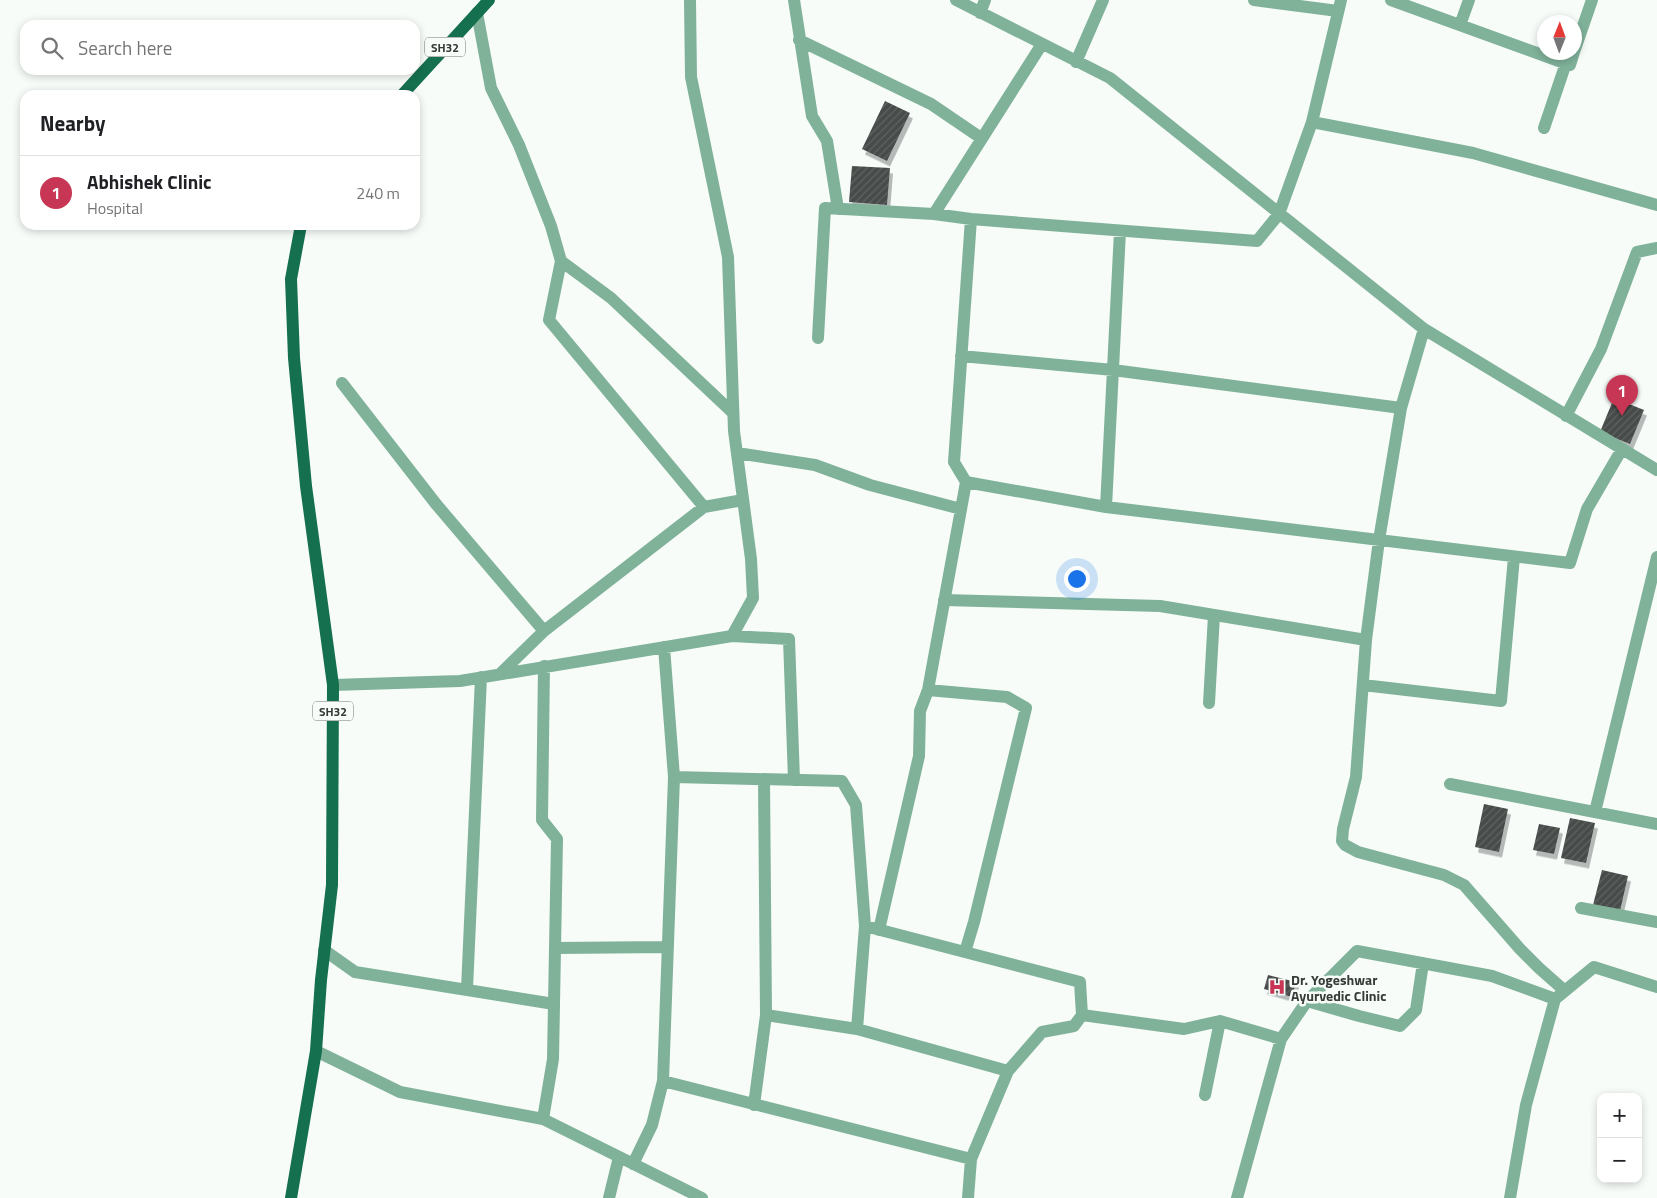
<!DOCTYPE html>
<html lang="en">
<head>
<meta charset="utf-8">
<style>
	:root { --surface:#fff; --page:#f2f2f2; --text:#202124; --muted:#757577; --line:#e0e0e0; --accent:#c73755 }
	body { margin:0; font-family:"Titillium Web",sans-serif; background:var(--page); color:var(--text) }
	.controls { position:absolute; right:15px; bottom:15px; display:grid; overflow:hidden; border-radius:10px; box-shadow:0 2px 8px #0003 }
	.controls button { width:45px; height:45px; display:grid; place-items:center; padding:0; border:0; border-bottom:1px solid var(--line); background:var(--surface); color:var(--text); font:25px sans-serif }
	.compass { position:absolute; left:1537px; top:15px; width:45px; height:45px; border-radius:50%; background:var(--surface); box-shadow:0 2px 8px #0003; rotate:1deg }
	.you { position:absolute; left:1076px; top:578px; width:18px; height:18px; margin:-12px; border:4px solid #fff; border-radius:50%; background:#1a73e8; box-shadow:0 0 0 8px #1a73e833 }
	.badge { display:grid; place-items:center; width:32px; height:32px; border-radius:50%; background:var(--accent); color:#fff; font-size:16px; font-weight:700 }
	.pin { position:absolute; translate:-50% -41px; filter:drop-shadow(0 1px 2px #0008) }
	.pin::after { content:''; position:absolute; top:26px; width:18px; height:15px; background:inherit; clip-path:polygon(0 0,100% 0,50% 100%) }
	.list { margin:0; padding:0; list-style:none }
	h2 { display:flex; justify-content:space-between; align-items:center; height:65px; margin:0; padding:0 20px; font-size:21px }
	h2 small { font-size:16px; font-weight:400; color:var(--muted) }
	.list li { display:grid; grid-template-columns:32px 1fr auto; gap:15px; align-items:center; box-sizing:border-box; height:75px; padding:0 20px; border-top:1px solid var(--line) }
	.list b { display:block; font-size:19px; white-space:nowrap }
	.list p { margin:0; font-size:16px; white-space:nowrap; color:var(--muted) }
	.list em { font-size:16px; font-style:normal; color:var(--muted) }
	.icon { flex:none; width:28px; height:28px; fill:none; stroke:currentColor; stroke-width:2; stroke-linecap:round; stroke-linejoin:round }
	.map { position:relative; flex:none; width:1657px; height:1198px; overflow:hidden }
	.search { position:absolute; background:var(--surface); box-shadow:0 2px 8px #0003; left:20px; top:20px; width:400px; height:55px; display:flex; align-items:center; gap:12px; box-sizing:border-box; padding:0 18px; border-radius:15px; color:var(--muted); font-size:19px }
	.panel { position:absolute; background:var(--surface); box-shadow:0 2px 8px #0003; left:20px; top:90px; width:400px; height:140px; border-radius:15px }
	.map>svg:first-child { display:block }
</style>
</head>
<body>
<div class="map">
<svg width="1657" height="1198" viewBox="0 0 1657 1198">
	<defs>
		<pattern id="building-hatch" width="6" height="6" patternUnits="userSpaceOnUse" patternTransform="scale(1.25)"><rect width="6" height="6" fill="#474b49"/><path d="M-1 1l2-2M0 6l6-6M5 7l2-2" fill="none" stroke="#606361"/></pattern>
		<filter id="shadow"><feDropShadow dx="3" dy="5.5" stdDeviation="0" flood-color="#0004"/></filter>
	</defs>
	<rect width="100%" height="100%" fill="#f7fcf9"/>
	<!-- building -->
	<path fill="url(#building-hatch)" filter="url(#shadow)" d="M885,101L910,113L887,161L862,149Z
		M852,166L890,168L887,205L849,202Z
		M1614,398L1644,410L1630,444L1600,432Z
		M1484,804L1508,809L1499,852L1475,847Z
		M1570,818L1595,823L1586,863L1561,858Z
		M1539,824L1560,828L1554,854L1533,850Z
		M1602,870L1628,876L1620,911L1593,905Z
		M1268,975L1296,982L1292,997L1264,989Z"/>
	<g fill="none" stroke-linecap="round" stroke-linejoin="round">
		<!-- minor -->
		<path stroke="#80b29a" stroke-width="12" d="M690,0L691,77L728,257L734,431L751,559L753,598L732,636
			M794,0L812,116L827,141L838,209
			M956,0L1110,78L1424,329L1657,470
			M1254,0L1338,11
			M1341,0L1312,122L1473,153L1657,205
			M1391,0L1570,65L1574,52
			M477,13L491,88L519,145L551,226L561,261L549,320L704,507
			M980,13L985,0
			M1460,25L1469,0
			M799,40L931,104L981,138
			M1574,52L1592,0
			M1076,62L1103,0
			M1544,128L1566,63
			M934,214L1042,44
			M561,261L611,298L733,413
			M1424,329L1401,408L1379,540L1366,640L1356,777L1343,829L1342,841L1345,845L1358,852L1444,875L1464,885L1520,949L1539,968L1565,991
			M818,338L825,208L934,214L971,219L1257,241L1279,214L1312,122
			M961,356L1113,370L1401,408
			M342,383L436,504L544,631
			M1566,416L1601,349L1637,252L1657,248
			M737,453L815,465L870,485L961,509
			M966,482L1106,507L1570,563L1587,509L1622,449
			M1106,507L1120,231
			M944,600L1160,606L1366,640
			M500,674L544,631L704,507L743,500
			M333,685L460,681L732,636L789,639L794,780
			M1363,685L1501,701L1514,557
			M928,690L1007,697L1026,708L974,922L965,952
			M1209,703L1214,615
			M674,777L842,781L856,805L865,926L857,1029
			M1450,784L1657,824
			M1595,812L1657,557
			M1581,908L1657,922
			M865,926L1080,982L1082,1015L1184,1029L1220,1021L1281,1039L1237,1198
			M879,930L919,756L920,711L928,690L966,482L954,462L971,219
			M555,948L668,947
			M324,950L355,972L554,1004
			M467,989L481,677
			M1307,1001L1359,1016L1400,1026L1416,1010L1423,963
			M766,1015L857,1029L1008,1071
			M1281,1039L1307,1001L1357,951L1492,976L1555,999
			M316,1051L400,1092L543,1119L702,1198
			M663,1081L971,1159
			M1205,1095L1220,1021
			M754,1105L766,1015L764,779
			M543,1119L553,1059L557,839L542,820L544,666
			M633,1164L652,1125L663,1081L674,777L664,647
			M609,1198L619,1157
			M968,1198L971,1159L1008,1071L1042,1032L1074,1026L1082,1015
			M1510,1198L1526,1105L1555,999L1594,967L1657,987"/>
		<!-- major -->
		<path stroke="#15704f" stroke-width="12" d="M402,95L489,0
			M291,1198L316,1051L321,980L332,885L333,685L306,486L294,358L291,279L301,225"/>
	</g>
	<!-- icons -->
	<defs>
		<g id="hospital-bare" transform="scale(1.35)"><path d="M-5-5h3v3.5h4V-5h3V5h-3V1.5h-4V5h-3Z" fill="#c73755" stroke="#f7fcf9" stroke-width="2.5" paint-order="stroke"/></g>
	</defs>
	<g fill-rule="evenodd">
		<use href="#hospital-bare" x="1277" y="987"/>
	</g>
	<g text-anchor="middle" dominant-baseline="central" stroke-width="5" stroke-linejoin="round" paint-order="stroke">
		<!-- shield labels -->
		<g fill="#f7fcf9" stroke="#717472" stroke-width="1">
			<rect x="425" y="37.5" width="40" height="19" rx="4"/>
			<rect x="313" y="701.5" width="40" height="19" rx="4"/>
		</g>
		<g font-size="12" font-weight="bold" fill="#373a38">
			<text x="445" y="47">SH32</text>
			<text x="333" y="711">SH32</text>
		</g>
		<!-- poi labels -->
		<g font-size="14" font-weight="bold" fill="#373a38" stroke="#f7fcf9" text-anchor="start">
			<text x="1291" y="979">Dr. Yogeshwar<tspan x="1291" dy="16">Ayurvedic Clinic</tspan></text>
		</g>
	</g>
</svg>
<div class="controls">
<button>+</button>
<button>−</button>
</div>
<svg class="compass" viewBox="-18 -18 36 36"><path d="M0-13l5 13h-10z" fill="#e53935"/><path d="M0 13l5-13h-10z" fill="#757577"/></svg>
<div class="you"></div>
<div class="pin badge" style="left:1622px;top:416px">1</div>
<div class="search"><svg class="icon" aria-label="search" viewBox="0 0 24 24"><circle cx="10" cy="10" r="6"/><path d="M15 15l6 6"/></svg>Search here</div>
<section class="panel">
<h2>Nearby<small></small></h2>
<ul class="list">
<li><span class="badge">1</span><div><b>Abhishek Clinic</b><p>Hospital</p></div><em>240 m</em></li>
</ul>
</section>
</div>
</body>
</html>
